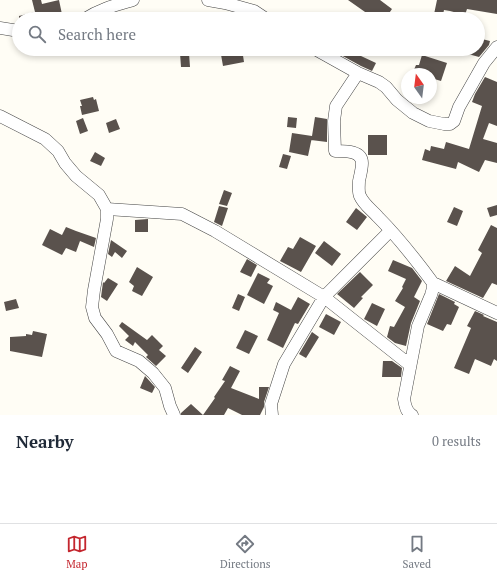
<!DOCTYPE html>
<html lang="en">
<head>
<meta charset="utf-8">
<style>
	:root { --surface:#fff; --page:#f6f6f7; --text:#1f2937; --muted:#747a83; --line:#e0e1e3; --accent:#c4262e }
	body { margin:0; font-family:"PT Serif",serif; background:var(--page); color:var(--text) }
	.compass { position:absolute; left:401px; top:68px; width:36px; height:36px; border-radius:50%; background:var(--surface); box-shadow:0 2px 6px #0003; rotate:346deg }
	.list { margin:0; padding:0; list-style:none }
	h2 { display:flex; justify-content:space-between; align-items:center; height:52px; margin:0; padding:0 16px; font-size:17px }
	h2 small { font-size:13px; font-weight:400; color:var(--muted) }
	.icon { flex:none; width:22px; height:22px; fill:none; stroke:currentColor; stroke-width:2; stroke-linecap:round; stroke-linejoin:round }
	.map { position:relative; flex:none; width:497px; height:415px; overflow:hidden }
	.search { position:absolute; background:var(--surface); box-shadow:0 2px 6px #0003; left:12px; right:12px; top:12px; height:44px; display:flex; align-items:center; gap:10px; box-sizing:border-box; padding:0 14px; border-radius:22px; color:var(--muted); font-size:15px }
	.sheet { height:108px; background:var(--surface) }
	nav { display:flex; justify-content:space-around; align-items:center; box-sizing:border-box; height:56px; border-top:1px solid var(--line); background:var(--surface); font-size:11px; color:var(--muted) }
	nav a { display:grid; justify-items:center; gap:2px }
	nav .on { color:var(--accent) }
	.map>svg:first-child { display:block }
</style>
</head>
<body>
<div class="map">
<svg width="497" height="415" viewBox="0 0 497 415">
	<rect width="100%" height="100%" fill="#fffdf5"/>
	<!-- building -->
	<path fill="#5a524d" d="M32,0H41L42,4L59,0L63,19H19V16L35,12Z
		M348,0H380L392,9L385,19H375Z
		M437,0H497V14L467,9L465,15L450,11L444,10L442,19H433Z
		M478,38L490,41L489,45L479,57L461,52L462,49H478Z
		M220,49H242L244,62L223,66Z
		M330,49H338L345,52L346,49L376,63L372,71L361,66Z
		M180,53H189L190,67H181Z
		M422,55L447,63L441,81L431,78V74H420L413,72L416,65H419Z
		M485,77L497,82V126L489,123L483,139L497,143V163L485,160L479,172L458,162L456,169L422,160L425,149L430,151L431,146L444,149L446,142L469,149L482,106L472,102L475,94Z
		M93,97L94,100L96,99L99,111L82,115L80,106H82L80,100Z
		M288,117L297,118L296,128L287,127Z
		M315,117L327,119V142L311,140L312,137L308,156L289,152L292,133L312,136Z
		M83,118L88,131L80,134L76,121Z
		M116,119L120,129L109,133L106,123Z
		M368,135H387V155H368Z
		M95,152L105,158L101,166L90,161Z
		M283,154L291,156L287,169L279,167Z
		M224,190L232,193L227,206L219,204Z
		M497,205V215L490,217L487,208Z
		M219,206L228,208L222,226L214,222Z
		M454,207L463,211L457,226L447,222Z
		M356,208L367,217L357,230L346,222Z
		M148,219V232H135V220Z
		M491,225L497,228V285L492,283L483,298L446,281L455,266L470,276L482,253L478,250Z
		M66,227L76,231L96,238L94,247L80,241L76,252L66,248L62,255L42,245L50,229L62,235Z
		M300,237L316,246L301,272L280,261L288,247L293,249Z
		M111,240L127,251L122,258L115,252L112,257L108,254Z
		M324,241L341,254L332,266L315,253Z
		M247,259L257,265L251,277L240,272Z
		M393,260L412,268L422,281L414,297L420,301L411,323L406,346L395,343L387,337L390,326L394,327L405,307L395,301L403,288L402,287L406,279L388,271Z
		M137,267L153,277L142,296L132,291L134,286L129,282Z
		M360,272L373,285L361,297L363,298L354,308L337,294Z
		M258,273L270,279L267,283L273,286L264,304L247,295Z
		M108,278L118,284L107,301L101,297L103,282L104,283Z
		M238,294L245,297L239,311L232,308Z
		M439,294L455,302L454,304L459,307L451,325L447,324L443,331L427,324Z
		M298,297L310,304L298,324L295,323L283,348L267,340L279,313L273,310L276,302L291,310Z
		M16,299L19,308L6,311L4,302Z
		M372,303L385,309L377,326L364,319Z
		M475,311L484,315L483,316L497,322V361L494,359L491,366L475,359L469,374L454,368L471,328L467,326Z
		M326,314L341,322L334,335L319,327Z
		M122,322L147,340L152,335L163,346L159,350L166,356L156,366L146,357L148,355L135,342L133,346L125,340L129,336L119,326Z
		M245,330L258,336L249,354L236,348Z
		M33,331L47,334L42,357L10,351V337L26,336V334L32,335Z
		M312,332L319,337L306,358L299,354Z
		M195,347L202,352L188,373L181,368Z
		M383,361H392L402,368L401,377H382Z
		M230,366L240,371L231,388L259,399V387H269L264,402V407L260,415H242L228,408L224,415H203L215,398L214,397L225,381L222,380Z
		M145,376L155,387L152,393L140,388Z
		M191,404L203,415H181V413Z"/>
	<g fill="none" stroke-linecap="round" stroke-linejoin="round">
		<!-- minor casing -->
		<g stroke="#444" stroke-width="13">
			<path id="minor" d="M208,0L225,3L254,11L266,19
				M85,19C100,9 116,5 133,0
				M0,28L19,31
				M315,49L358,73L379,82L386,87L397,100L413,113L429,121L444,124H450L454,121L459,107L484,63L497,47
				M358,73L336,106L334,121L335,151C344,151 362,150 362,163C362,169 360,176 359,181C359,186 358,192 360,196C364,205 372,210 378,217C398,237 416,260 433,283V288L431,295L418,326L404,399C405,405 406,412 412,415
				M0,116L45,139L58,151L65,163L76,176L99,195L107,209V219L94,290L92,307L95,318L107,334L116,351L139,361L153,373L165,388L170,406L174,415
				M107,209L182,214L215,231L324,297L410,365
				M433,283L497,313
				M272,415L271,404L284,364L324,297L390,231"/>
		</g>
		<!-- minor -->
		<use href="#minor" stroke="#fff" stroke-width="12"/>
	</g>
</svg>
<svg class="compass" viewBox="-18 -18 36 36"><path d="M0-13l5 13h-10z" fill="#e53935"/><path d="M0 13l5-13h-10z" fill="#747a83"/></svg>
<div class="search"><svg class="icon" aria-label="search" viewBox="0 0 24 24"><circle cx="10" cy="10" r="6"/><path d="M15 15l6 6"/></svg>Search here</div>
</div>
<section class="sheet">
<h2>Nearby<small>0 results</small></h2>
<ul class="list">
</ul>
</section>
<nav>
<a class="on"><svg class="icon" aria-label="map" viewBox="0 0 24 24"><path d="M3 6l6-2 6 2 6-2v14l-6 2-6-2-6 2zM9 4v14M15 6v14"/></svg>Map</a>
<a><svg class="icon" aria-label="directions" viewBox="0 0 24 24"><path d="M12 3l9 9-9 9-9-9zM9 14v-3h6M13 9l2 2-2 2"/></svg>Directions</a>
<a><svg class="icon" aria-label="saved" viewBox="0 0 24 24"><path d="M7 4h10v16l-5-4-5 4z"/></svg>Saved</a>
</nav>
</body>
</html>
